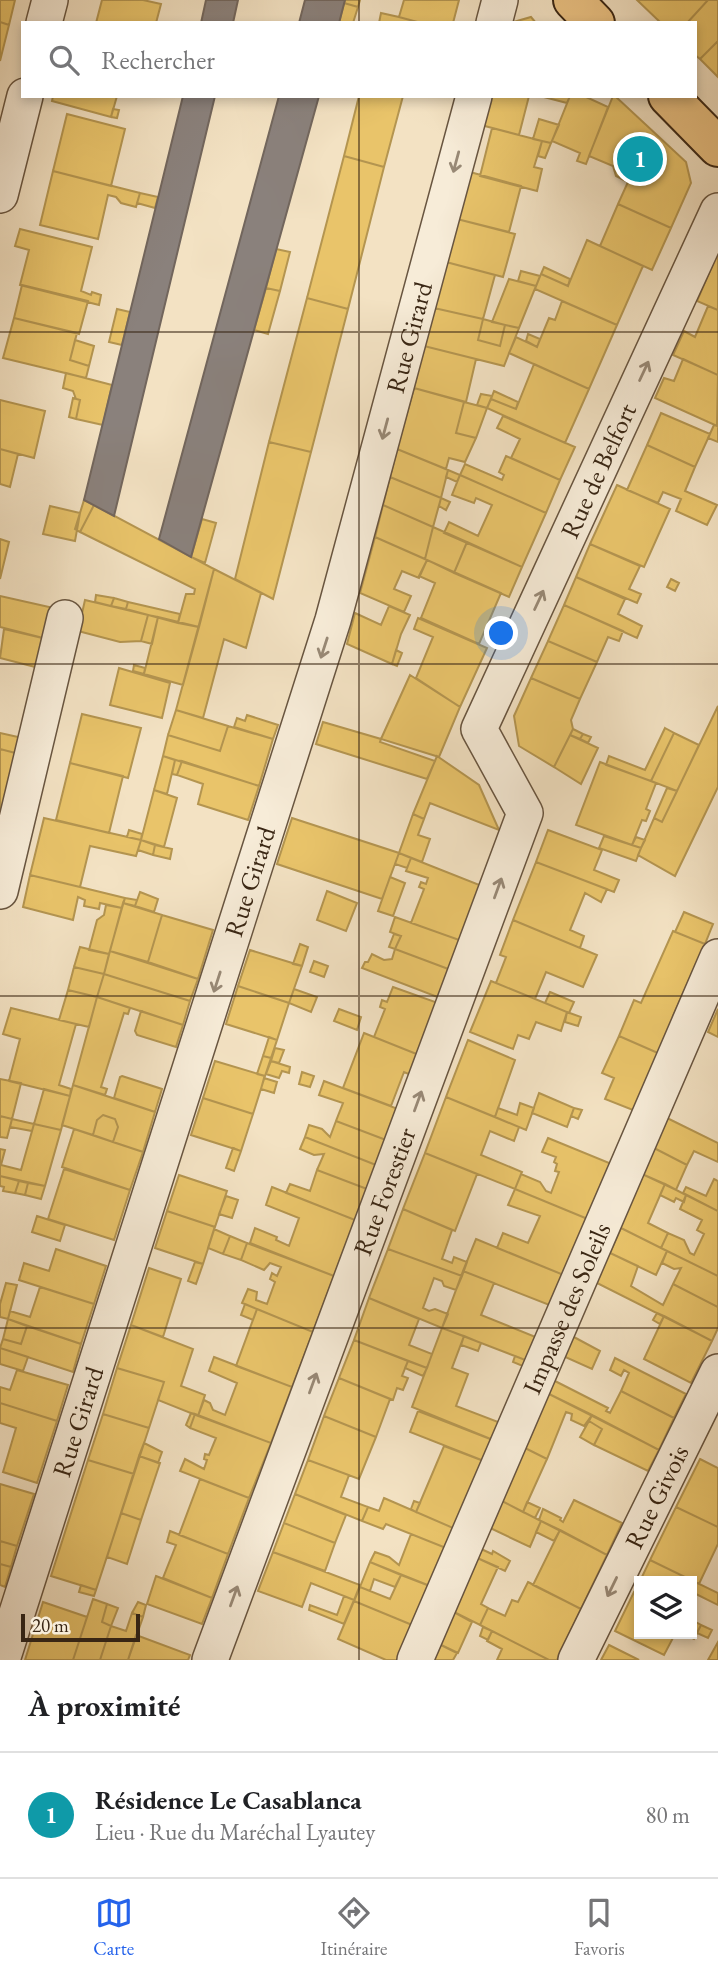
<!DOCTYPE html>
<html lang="fr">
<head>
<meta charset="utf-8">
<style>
	:root { --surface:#fff; --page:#f6f6f6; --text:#202124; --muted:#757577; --line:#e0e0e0; --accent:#2563eb }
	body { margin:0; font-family:"EB Garamond",serif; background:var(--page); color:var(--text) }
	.controls { position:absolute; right:21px; bottom:21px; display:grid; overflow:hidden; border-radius:0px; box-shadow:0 4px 10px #0003 }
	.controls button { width:63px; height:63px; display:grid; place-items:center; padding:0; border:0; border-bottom:2px solid var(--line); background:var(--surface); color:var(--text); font:35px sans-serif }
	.scale { position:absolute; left:21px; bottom:18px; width:119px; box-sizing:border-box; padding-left:7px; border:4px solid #392614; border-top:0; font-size:19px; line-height:24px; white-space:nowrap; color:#392614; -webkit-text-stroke:5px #f7ecd8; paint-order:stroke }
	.you { position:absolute; left:502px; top:634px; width:24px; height:24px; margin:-18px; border:5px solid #fff; border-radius:50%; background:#1a73e8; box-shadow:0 0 0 10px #1a73e833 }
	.badge { display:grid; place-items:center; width:46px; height:46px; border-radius:50%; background:var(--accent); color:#fff; font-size:23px; font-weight:700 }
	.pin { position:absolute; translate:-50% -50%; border:4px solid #fff; box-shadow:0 2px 7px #0006 }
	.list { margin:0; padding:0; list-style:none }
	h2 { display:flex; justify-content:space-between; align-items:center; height:91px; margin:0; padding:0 28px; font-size:30px }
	h2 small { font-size:23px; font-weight:400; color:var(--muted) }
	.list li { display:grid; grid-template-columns:46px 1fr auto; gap:21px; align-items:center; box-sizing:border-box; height:126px; padding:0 28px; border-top:2px solid var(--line) }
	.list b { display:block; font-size:26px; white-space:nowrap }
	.list p { margin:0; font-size:23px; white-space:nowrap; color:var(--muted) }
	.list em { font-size:23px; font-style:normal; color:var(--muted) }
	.icon { flex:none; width:38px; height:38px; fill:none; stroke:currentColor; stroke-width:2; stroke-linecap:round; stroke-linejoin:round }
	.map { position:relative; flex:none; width:718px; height:1660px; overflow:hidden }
	.search { position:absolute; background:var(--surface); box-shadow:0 4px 10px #0003; left:21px; right:21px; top:21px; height:77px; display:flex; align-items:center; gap:18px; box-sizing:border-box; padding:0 24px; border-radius:0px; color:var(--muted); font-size:26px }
	.sheet { height:217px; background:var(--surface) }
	nav { display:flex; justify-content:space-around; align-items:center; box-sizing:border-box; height:98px; border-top:2px solid var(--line); background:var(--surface); font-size:19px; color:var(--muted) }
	nav a { display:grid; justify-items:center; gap:4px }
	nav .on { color:var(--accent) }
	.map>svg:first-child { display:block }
</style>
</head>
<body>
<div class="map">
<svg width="718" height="1660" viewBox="0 0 718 1660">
	<rect width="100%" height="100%" fill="#f3e2c3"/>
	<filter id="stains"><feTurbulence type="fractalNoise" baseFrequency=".00286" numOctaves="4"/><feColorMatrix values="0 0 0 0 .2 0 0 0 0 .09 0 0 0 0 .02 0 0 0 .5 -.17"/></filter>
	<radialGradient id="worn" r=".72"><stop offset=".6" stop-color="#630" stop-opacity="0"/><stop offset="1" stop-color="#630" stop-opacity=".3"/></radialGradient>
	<!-- homes -->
	<path fill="#e9c46a" stroke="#b49550" stroke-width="2" d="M0,0H15L9,25L0,22Z
		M102,0H143L161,4L156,23H96Z
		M345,0H360L358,7L344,3Z
		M404,0H459L453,23H421L399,17Z
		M637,0H708L687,23H661Z
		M708,0H718V41L700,59L695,55V23H687Z
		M344,3L358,7L353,23H339Z
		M381,13L399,17L421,23H379Z
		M531,17L536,23H510Z
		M0,22L9,25L0,61Z
		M718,41V77L700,59Z
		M53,96H117L111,117L52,101Z
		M359,96H403L384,167L344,156Z
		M489,96H529L519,135L481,125Z
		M540,96H570L567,103Z
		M570,96H584L608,107L586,164L577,161L580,153L552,141Z
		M613,96H615L686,162L691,183L671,228L618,204L628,182L616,176L613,166L589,156Z
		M113,109L119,110L117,118L111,117Z
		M67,114L125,129L111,186L53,171Z
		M539,119L559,125L551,143L533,139Z
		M492,128L542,141L534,167L542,169L537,191L480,176Z
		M542,141L551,143L545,158L538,156Z
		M344,156L384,167L348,309L307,298Z
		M53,171L140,193L136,207L121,203L116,197L108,195L98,239L40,225Z
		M470,172L521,186L509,232L457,219Z
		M140,193L158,197L155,208L137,203Z
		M618,204L671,228L652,270L600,246Z
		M457,219L515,234L503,277L446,262Z
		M20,229L92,247L81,291L91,295L92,292L101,295L99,305L20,285L29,250L15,246Z
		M587,240L643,266L617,325L535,289L541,274L568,286Z
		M276,249L290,252L280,291L266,288Z
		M718,252V310L697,301Z
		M446,262L495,275L483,319L434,308Z
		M544,267L570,279L568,286L541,274Z
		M521,271L540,276L536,286L518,281Z
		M509,279L536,286L519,328L492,322Z
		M22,285L88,301L79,334L14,318Z
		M266,288L280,291L268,334L254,330Z
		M307,298L348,309L311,452L269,442Z
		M562,301L617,325L589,389L509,353L516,337L537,347L549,318L555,320Z
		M708,306L718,310V375L673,355L684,331L695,337Z
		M434,308L483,319L478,340L500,346L505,325L519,328L504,366L424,346Z
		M117,309L130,312L122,345L109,342Z
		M14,318L77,333L70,360L89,366L86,378L3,358Z
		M483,319L505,325L500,346L478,340Z
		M528,334L540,339L537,347L526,341Z
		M75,340L94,346L89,366L70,360Z
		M424,346L476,359L466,402L414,388Z
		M683,359L718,375L717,426L655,398L664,378L674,381Z
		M534,364L589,389L565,443L487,408L491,399L516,409Z
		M66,373L112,385L103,425L76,419L80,400L76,399L73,391L63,388Z
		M414,388L464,402L456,433L476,438L465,462L449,458L446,469L397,449Z
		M494,391L518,402L516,409L491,399Z
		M481,394L492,396L487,408L477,405Z
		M73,398L80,400L76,419L69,417Z
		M0,400L45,411L34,458L0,449Z
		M464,402L487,408L476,438L456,433Z
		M661,413L710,434L695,467L647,445Z
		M503,416L575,447L560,480L511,458L520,439L497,428Z
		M714,425L718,426V442L708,438Z
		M269,442L311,452L273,599L235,579Z
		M647,445L695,467L685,491L717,505L707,525L676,511L681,499L663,492L658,503L627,490Z
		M0,449L18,454L10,487L0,484Z
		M397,449L448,470L441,498L390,477Z
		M506,456L560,480L546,513L460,475L465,464L502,480L504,475L499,472Z
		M448,470L460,475L457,482L446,477Z
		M460,475L546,513L522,567L444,533L449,522L478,536L492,505L476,498L474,503L452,495Z
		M390,477L441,498L433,527L383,505Z
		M617,485L670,509L644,567L590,544Z
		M441,498L450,502L446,510L439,506Z
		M84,500L94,505L80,532L75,529Z
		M94,505L214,569L199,627L178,623L186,594H194L195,589L80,532Z
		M383,505L433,527L425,559L375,537Z
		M50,506L80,513L75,541L43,534Z
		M202,519L216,523L205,563L191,557Z
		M433,527L467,542L454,573L425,559Z
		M375,537L427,560L419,578L402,571L394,589L411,596L404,612L360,593Z
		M0,539L9,542L0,579Z
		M467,542L522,567L509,597L454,573Z
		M590,544L640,566L629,589L641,594L637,603L576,577Z
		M427,560L501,593L479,644L421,618L435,583L419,576Z
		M214,569L261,593L246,648L224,639L203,718L176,710Z
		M576,577L625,599L618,614L642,626L637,638L564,605Z
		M671,579L679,583L675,591L667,587Z
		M96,595L114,598L111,606L95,602Z
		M0,596L58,609L51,640L0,627Z
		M114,598L128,602L126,609L111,606Z
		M85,600L148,615L141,641L120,642L78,631Z
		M128,602L180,614L178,623L126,609Z
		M564,605L623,631L619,641L608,637L597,662L548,641Z
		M389,606L410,615L401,634L392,664L347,644L355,613L381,625Z
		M148,615L158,617L152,644L141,641Z
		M158,617L199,627L183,685L144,674Z
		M418,618L487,648L460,707L416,678L433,637L414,629Z
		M4,629L51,640L43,669L0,658Z
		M548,641L597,662L580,699L531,678Z
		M396,650L402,653L397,666L392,664Z
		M134,665L145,668L144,674L133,671Z
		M119,668L170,683L162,718L110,705Z
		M410,675L460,707L439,757L381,739Z
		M531,678L580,699L571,720L573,729L554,767L519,746L514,716Z
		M718,706V787L675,876L638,855L654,818L662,822Z
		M176,710L228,726L220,751L168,735Z
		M82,714L141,728L128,778L70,763Z
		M247,715L278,725L273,739L234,727L237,718L245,721Z
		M323,722L381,739L380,742L435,761L427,779L316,744Z
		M228,726L273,739L259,786L163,756L168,735L220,751Z
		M665,728L674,733L651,781L606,765L609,756L645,770Z
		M573,729L583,734L580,739L570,735Z
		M0,733L27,739L23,755L0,749Z
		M674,733L699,745L677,791L651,781Z
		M583,734L591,737L588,743L580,739Z
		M570,735L598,748L581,784L554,767Z
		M0,749L19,754L0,831Z
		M163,756L175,760L167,794L154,790Z
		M437,756L479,785L499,830L430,803L424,819L413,814Z
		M175,760L182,761L177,775L172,774Z
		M182,761L259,786L248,820L198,804L203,784L177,775Z
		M600,762L656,783L646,809L650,811L646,821L642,820L632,845L576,825Z
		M70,763L123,776L109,833L56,820Z
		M667,788L677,791L662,822L654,818Z
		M154,790L177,798L164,847L141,840Z
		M413,814L424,819L418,835L430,839L422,862L399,853Z
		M44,818L141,840L136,856L90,846L80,887L30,875Z
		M292,818L399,853L382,899L277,864Z
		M129,830L142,834L141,840L127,837Z
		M548,830L602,850L594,870L619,880L614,892L536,862Z
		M604,836L641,848L636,861L599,848Z
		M636,837L645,840L641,848L632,845Z
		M141,840L155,845L153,855L138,850Z
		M155,845L172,849L170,859L153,855Z
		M399,853L411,858L407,868L395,864Z
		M411,858L482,886L462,941L411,923L424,889L419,887L421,882L426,884L428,878L406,871Z
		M536,862L607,889L601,902L585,893L570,930L584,936L580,948L513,920Z
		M30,875L80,887L125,898L122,908L100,903L99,909L84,906L85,900L78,897L73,920L23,907Z
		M390,877L405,883L393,916L378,911Z
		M327,891L357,903L346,931L317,920Z
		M140,892L158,899L154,912L135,906Z
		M125,898L137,900L135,906L123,903Z
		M123,903L162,915L148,962L110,951Z
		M106,905L122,908L109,954L89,950L97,920L104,915Z
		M684,912L713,924L705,944L675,932Z
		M162,915L213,930L198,979L148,962Z
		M395,917L462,941L451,970L395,949L401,936L390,932Z
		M513,920L597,955L583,987L546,972L535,999L496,983L506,957L500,955Z
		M673,931L705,944L673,1016L683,1020L667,1057L619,1036L634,1000L641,1003Z
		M394,934L401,936L395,949L389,947Z
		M300,944L308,947L302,966L293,964Z
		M80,947L109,954L104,974L74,967Z
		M395,949L451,970L440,998L362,968L365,962H368L372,954L384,960L392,959Z
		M250,950L302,966L289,1003L238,986Z
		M110,951L198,979L190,1001L104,974Z
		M314,961L328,966L324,977L310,972Z
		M74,967L104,974L97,997L68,990Z
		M104,974L190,1001L183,1025L97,997Z
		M491,981L567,1012L561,1031L536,1022L529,1039L518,1035L513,1049L470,1032Z
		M238,986L289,1003L277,1040L226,1024Z
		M393,987L438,1003L419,1055L374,1037L385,1009L380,1007L382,1000L387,1002Z
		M294,989L317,997L311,1012L289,1003Z
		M68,990L97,997L89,1027L59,1020Z
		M550,992L574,1002L569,1013L545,1003Z
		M97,997L130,1008L128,1014L124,1013L101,1087L107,1089L105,1095L73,1085Z
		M11,1008L76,1024L59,1085L71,1089L70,1096L9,1081L20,1039L3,1034Z
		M339,1009L361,1017L357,1030L334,1021Z
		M718,1009V1037L708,1032Z
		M141,1011L183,1025L176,1047L137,1035L135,1031Z
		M567,1012L581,1017L578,1026L565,1022Z
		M364,1033L419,1055L411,1075L404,1072L391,1106L343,1088Z
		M619,1036L667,1057L638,1112L605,1099L614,1078L602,1073Z
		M269,1037L277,1040L271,1058L263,1056Z
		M468,1040L515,1060L495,1117L446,1097Z
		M275,1048L284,1050L279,1063L271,1061Z
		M263,1056L271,1058L265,1076L257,1074Z
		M215,1061L265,1076L253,1114L203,1098Z
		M271,1061L290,1067L289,1073L282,1071L279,1078L266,1074Z
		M302,1072L314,1076L310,1087L299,1084Z
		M122,1076L162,1089L155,1112L114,1098L120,1077Z
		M264,1078L277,1082L274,1093L261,1089Z
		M0,1079L21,1083L12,1119L0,1116Z
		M324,1081L398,1109L386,1140L336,1121L343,1103L319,1095Z
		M73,1085L155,1112L143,1152L113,1142L118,1127L115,1119L103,1115L97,1120L93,1135L62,1125Z
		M44,1089L70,1096L61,1130L34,1124Z
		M539,1093L574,1108L567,1127L532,1113Z
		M446,1097L519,1127L514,1141L490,1131L481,1155L522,1172L515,1189L425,1153Z
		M203,1098L253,1114L241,1151L191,1135Z
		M520,1103L534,1108L526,1130L495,1117L498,1108L517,1115Z
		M574,1108L582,1110L578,1119L571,1116Z
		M103,1115L115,1119L118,1127L113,1142L93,1135L97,1120Z
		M0,1116L12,1119L7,1138L0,1137Z
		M667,1118L718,1143V1162L694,1151L687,1165L654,1148Z
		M12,1119L34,1124L32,1131L10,1127Z
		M336,1121L386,1140L376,1165L305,1137L309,1125L322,1129L330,1137Z
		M34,1124L61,1130L45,1186L0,1176V1149L5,1150L1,1165L21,1170Z
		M74,1129L143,1152L130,1190L62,1167Z
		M305,1137L376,1165L367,1189L317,1170L324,1154L314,1155L300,1149Z
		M548,1138L619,1167L595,1222L515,1189L521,1174L540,1182L546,1191L551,1193L559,1172L555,1171L557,1164L554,1162L556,1157L542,1152Z
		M233,1148L241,1151L234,1171L226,1168Z
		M654,1148L687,1165L676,1190L642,1174Z
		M425,1153L477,1174L455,1231L403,1209Z
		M64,1169L130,1190L114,1240L48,1219Z
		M317,1170L367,1189L355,1220L286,1193L290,1184L310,1191Z
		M642,1174L665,1184L648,1223L668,1233L661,1248L619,1227Z
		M179,1175L227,1191L215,1227L167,1211Z
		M0,1176L19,1181L15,1193L3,1191L4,1187L0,1186Z
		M714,1179L718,1181V1211L683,1193L686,1187L706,1196Z
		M19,1181L28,1183L25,1195L15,1193Z
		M28,1183L45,1186L41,1199L25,1195Z
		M665,1184L686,1195L684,1202L676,1198L674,1202L660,1195Z
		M272,1187L355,1220L334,1276L250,1243L255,1228L277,1237L276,1240L289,1246L299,1218L266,1205Z
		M515,1189L595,1222L571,1278L497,1248L503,1233L528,1243L540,1216L508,1205Z
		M686,1195L718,1211V1276L661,1248L668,1233L684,1240L690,1253L694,1255L704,1234L697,1230L702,1220L680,1209Z
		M226,1196L238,1200L232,1218L219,1214Z
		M403,1209L452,1230L442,1259L452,1263L454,1257L467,1262L462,1276L388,1249Z
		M167,1211L215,1227L203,1264L155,1248Z
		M37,1216L65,1225L60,1241L32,1232Z
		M621,1228L667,1251L656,1275L610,1253Z
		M214,1229L230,1236L223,1254L208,1248Z
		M230,1236L247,1243L241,1260L223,1254Z
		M476,1239L571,1278L557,1308L463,1271Z
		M247,1243L334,1276L313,1332L242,1303L248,1289L257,1292L256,1300L267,1304L275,1282L270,1279L272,1273L277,1276L281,1267L270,1263L264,1270L241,1260Z
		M56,1249L106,1266L94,1304L19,1280L24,1263L49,1271Z
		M388,1249L462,1276L456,1290L444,1286L442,1281L434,1278L423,1308L429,1311L435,1309L448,1314L442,1328L369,1298Z
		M667,1251L718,1276V1307L673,1284L681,1268L674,1269L662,1263Z
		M608,1252L638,1266L631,1286L663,1305L673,1284L718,1307V1328L712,1341L595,1282Z
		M195,1262L203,1264L196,1284L188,1281Z
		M149,1268L181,1279L163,1337L131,1325Z
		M463,1271L494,1283L481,1315L543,1340L533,1363L442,1328Z
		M6,1283L17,1285L8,1319L0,1317V1304Z
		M40,1287L94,1304L81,1344L8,1319L10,1311L30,1317Z
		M369,1298L419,1319L409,1345L432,1354L427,1368L354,1340Z
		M245,1304L257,1309L253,1320L241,1315Z
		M257,1309L313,1332L292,1387L236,1366Z
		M657,1313L664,1316L660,1324L653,1320Z
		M664,1316L712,1341L691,1383L644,1359Z
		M8,1319L27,1326L21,1344L3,1339Z
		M131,1325L193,1349L181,1386L205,1395L198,1416L158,1400L164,1382L117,1368Z
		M27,1326L81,1344L73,1372L0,1348L3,1339L21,1344Z
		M442,1328L464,1336L452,1368L468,1374L456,1406L506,1425L498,1442L412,1407Z
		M464,1336L481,1343L478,1351L461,1345Z
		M572,1336L600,1351L592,1369L563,1356Z
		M354,1340L408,1361L402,1376L408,1378L403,1390L397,1388L393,1400L339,1378Z
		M0,1348L28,1357L23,1371L0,1364Z
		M515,1356L533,1363L530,1369L513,1362Z
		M214,1357L292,1387L271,1443L198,1416L204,1400L210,1403L213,1410L225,1415L237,1383L209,1371Z
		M615,1358L686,1394L674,1418L621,1391L629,1373L624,1370L621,1376L610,1370Z
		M408,1361L427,1368L423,1376L405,1368Z
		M117,1368L164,1382L149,1428L103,1414Z
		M17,1370L68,1385L57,1421L0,1403V1387L10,1390Z
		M339,1378L390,1399L376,1437L324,1416Z
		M553,1380L608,1408L606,1411L610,1413L621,1391L674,1418L659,1450L547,1393Z
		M547,1393L592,1415L584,1426L571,1420L572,1414L566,1412L547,1459L523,1447Z
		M0,1403L57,1421L37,1483L3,1472L16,1428L0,1423Z
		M418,1411L498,1442L489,1463L410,1432Z
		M191,1413L195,1414L190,1428L186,1425Z
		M103,1414L149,1428L134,1474L88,1460Z
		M195,1414L271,1443L249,1498L180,1471L185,1459L204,1469L207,1460L204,1459L205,1454L209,1455L216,1438L190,1428Z
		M592,1415L659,1450L648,1471L594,1445L602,1429L589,1421Z
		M324,1416L376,1437L359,1479L308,1460Z
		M589,1421L602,1429L594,1445L580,1437Z
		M144,1443L162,1452L158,1463L139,1456Z
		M444,1446L489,1463L460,1531L416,1512Z
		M523,1447L547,1459L523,1512L500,1500Z
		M139,1456L160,1463L141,1520L121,1513Z
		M700,1459L718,1468V1527L676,1507Z
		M88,1460L134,1474L96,1590L51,1576Z
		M308,1460L349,1475L341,1497L368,1507L362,1521L295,1494Z
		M200,1479L249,1498L228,1554L179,1535Z
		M0,1484L34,1494L17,1546L0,1541Z
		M295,1494L346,1515L335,1543L284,1523Z
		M384,1498L460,1531L451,1550L386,1524L383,1529L362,1521L368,1507L379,1511Z
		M500,1500L541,1521L530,1547L488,1527Z
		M574,1500L622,1523L607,1555L539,1520L543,1509L561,1518L560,1520L563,1522Z
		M414,1501L420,1503L416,1512L411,1509Z
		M527,1502L540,1508L535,1518L523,1512Z
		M676,1507L718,1527V1544L699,1584L650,1560Z
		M121,1513L141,1520L127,1564L107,1557Z
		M541,1521L560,1530L554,1541L536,1532Z
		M284,1523L335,1543L325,1571L273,1552Z
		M560,1530L607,1555L581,1609L533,1585Z
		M170,1531L228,1554L212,1598L163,1578L176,1545L167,1542Z
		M411,1534L451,1550L435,1588L370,1562L375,1552L389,1557L399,1565Z
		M0,1541L17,1546L11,1567L0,1564Z
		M479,1548L492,1554L493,1551L510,1561L505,1571L475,1557Z
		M273,1552L360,1585L354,1600L311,1583L302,1607L258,1591Z
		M475,1557L498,1567L481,1604L488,1608L480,1625L452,1611Z
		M650,1560L718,1593V1605L694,1593L692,1599V1581H640Z
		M370,1562L401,1575L395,1587L374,1579L370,1591L360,1587Z
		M0,1564L11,1567L5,1587L0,1585Z
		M401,1575L435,1588L417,1627L354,1601L360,1587L390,1599Z
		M156,1576L212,1598L202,1624L147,1604Z
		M528,1582L581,1609L557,1660H549L480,1625L488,1608L505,1616L512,1600L518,1602Z
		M81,1585L96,1590L94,1596L79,1592Z
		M634,1592L639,1594V1634H675L664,1655L615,1631Z
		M344,1596L354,1600L344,1624L309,1610L310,1605L337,1615Z
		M93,1599L107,1604L102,1622L111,1626L100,1660H73Z
		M354,1601L417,1627L403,1660H386L338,1639Z
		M43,1602L87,1617L73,1660H25Z
		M138,1602L146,1605L143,1617L132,1613Z
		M107,1604L118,1608L111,1626L102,1622Z
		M452,1611L472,1622L458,1653L437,1643Z
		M132,1613L143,1617L128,1660H100L111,1626L126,1631Z
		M692,1620L701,1625L694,1639L686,1635L692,1634Z
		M701,1625L712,1630L708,1638L697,1633Z
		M483,1627L492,1631L488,1640L480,1636Z
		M492,1631L549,1660H497L502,1649L487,1641Z
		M136,1635L190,1655L188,1660H128Z
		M718,1642V1660H708Z
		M437,1643L457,1653L453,1660H430Z
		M609,1645L639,1660H601Z"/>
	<!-- industry -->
	<path fill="#8a817c" stroke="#72665d" stroke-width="2" d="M206,0H238L233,23H201Z
		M305,0H345L339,23H299Z
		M183,96H215L114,516L84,500Z
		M279,96H319L191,557L159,539Z"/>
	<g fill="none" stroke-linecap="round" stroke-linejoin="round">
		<!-- street casing -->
		<g stroke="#685540" stroke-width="38">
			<g id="street">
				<path d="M44,23L50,0"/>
				<path d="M494,23L500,0"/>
				<path d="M0,195L25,96"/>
				<path d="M0,891L65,618"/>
				<path id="s1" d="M2,1660L333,620L474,96"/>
				<path id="s2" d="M210,1660L525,813L479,729L718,211"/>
				<path id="s3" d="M415,1660L718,957"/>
				<path id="s4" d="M576,1660L718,1372"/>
			</g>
		</g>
		<!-- primary casing -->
		<g stroke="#392614" stroke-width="42">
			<path id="primary" d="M573,0L595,23
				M668,96L718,147"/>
		</g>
		<!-- street -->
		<use href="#street" stroke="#f7ecd8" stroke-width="35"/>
		<!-- primary -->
		<use href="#primary" stroke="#eac182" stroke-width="38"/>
	</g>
	<!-- one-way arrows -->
	<defs><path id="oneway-shaft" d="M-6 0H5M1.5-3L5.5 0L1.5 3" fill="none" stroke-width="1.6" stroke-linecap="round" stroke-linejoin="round" transform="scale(1.75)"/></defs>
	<g stroke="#988976">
		<use href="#oneway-shaft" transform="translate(456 162) rotate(105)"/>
		<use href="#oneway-shaft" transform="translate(644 371) rotate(-65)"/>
		<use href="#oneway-shaft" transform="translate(385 429) rotate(105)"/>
		<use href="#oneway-shaft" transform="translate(539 600) rotate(-65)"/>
		<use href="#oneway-shaft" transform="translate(324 648) rotate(108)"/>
		<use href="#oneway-shaft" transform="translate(498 888) rotate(-70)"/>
		<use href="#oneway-shaft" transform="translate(217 982) rotate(108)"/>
		<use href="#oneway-shaft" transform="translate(418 1101) rotate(-70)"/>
		<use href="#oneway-shaft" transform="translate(313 1383) rotate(-70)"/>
		<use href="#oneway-shaft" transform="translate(612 1587) rotate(116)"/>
		<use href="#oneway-shaft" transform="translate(234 1596) rotate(-70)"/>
	</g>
	<!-- grid -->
	<path fill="none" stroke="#392614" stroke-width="2" stroke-opacity="0.55" d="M359,0V23M359,96V1660M0,332H718M0,664H718M0,996H718M0,1328H718"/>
	<g text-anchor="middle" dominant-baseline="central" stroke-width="7" stroke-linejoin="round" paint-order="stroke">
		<!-- street labels -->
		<g font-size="26" fill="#392614" stroke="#f7ecd8">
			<text stroke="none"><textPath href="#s1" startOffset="1384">Rue Girard</textPath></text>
			<text stroke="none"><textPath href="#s2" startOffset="1284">Rue de Belfort</textPath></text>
			<text stroke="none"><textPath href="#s1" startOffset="817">Rue Girard</textPath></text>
			<text stroke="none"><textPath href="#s2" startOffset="500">Rue Forestier</textPath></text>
			<text stroke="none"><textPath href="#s3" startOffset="383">Impasse des Soleils</textPath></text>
			<text stroke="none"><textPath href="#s1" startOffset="250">Rue Girard</textPath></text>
			<text stroke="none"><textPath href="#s4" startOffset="182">Rue Givois</textPath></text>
		</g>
	</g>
	<rect width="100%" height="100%" filter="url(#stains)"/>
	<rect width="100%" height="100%" fill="url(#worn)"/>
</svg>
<div class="controls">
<button><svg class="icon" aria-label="layers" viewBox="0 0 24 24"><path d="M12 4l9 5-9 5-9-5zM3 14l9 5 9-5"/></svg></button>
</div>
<div class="scale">20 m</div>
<div class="you"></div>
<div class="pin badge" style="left:640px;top:159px;background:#0f9aa8">1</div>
<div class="search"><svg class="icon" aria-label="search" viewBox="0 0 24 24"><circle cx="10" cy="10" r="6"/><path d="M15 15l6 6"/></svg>Rechercher</div>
</div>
<section class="sheet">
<h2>À proximité<small></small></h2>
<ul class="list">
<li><span class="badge" style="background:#0f9aa8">1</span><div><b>Résidence Le Casablanca</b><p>Lieu · Rue du Maréchal Lyautey</p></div><em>80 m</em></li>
</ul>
</section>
<nav>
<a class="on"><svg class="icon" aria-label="map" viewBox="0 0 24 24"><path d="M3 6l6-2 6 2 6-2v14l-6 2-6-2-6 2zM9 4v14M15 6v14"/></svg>Carte</a>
<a><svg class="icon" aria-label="directions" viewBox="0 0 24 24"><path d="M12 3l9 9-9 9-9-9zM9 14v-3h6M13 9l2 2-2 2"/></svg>Itinéraire</a>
<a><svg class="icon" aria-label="saved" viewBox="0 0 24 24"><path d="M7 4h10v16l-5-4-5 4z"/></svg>Favoris</a>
</nav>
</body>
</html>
